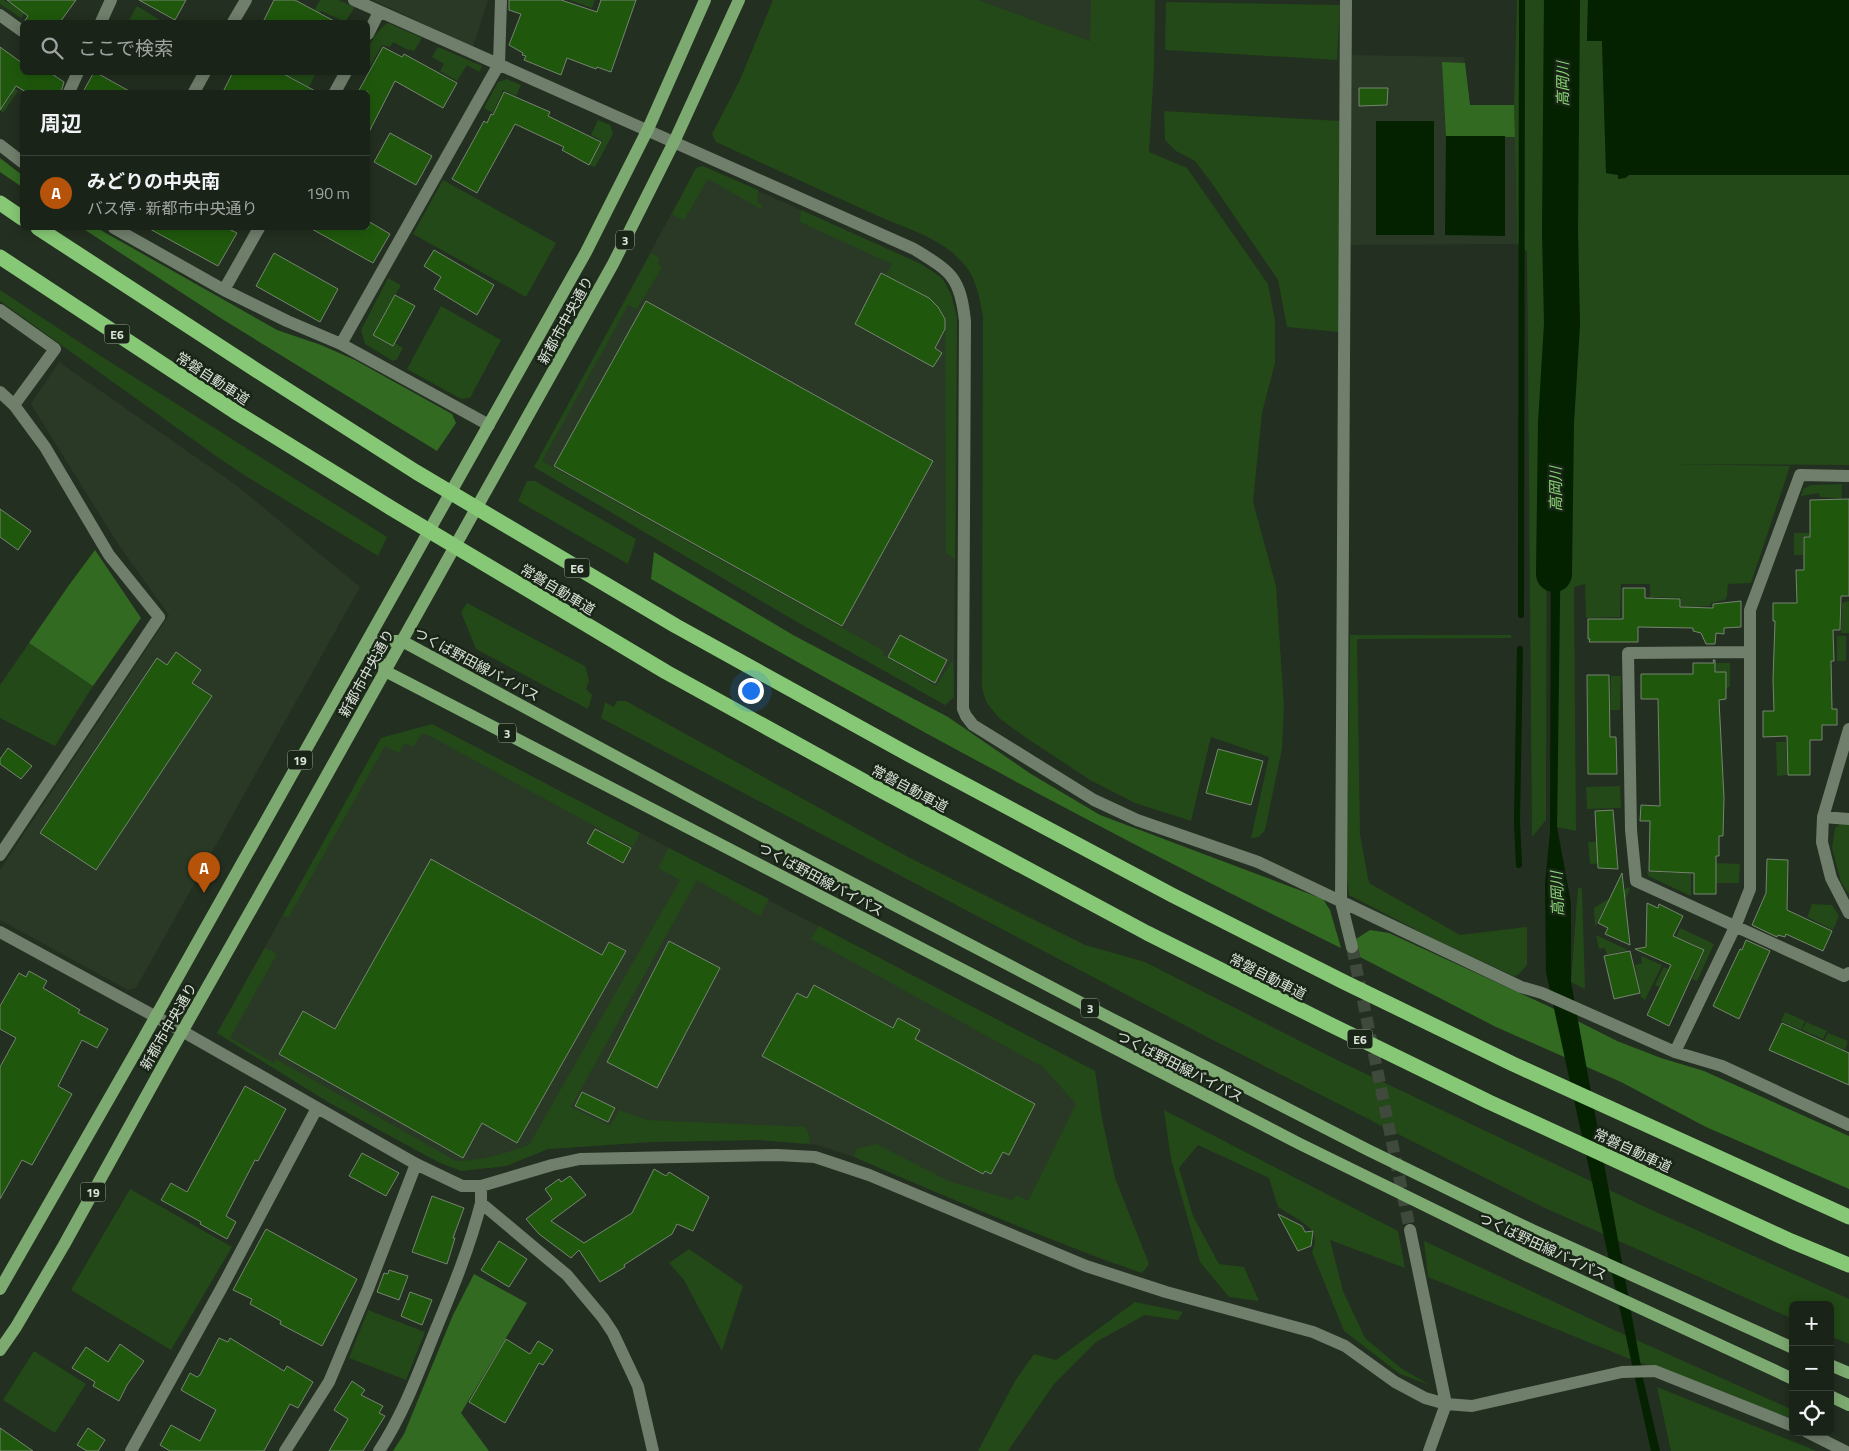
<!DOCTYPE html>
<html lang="ja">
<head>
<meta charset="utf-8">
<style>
	:root { --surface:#1a2318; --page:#232b21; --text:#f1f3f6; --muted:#9fa4a2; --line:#384037; --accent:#b45309 }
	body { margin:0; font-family:"Titillium Web","Noto Sans JP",sans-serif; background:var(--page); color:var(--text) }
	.controls { position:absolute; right:15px; bottom:15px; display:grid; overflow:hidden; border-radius:8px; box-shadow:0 2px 12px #0003 }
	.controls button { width:45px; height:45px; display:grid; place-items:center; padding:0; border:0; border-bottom:1px solid var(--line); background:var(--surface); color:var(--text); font:25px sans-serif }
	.you { position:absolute; left:750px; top:690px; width:18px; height:18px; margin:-12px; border:4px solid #fff; border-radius:50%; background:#1a73e8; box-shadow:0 0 0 8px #1a73e833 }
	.badge { display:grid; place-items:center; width:32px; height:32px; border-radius:50%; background:var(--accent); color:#fff; font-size:16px; font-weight:700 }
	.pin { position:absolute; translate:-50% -41px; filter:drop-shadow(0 1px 2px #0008) }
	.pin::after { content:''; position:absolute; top:26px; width:18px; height:15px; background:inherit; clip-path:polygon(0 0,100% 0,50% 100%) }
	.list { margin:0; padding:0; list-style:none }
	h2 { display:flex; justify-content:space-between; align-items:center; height:65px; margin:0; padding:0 20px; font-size:21px }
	h2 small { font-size:16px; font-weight:400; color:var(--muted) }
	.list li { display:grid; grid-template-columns:32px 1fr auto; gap:15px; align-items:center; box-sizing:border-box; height:75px; padding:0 20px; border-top:1px solid var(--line) }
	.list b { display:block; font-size:19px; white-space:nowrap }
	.list p { margin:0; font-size:16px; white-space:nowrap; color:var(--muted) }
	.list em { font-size:16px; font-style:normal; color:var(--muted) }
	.icon { flex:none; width:28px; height:28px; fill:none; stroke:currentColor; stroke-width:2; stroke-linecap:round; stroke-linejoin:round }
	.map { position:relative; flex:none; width:1849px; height:1451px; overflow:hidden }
	.search { position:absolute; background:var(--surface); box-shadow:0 2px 12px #0003; left:20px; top:20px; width:350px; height:55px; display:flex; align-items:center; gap:12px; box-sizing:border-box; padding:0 18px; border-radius:8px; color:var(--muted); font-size:19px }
	.panel { position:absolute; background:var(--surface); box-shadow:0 2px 12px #0003; left:20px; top:90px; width:350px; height:140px; border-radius:8px }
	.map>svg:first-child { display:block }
</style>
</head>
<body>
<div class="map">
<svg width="1849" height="1451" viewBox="0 0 1849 1451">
	<rect width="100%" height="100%" fill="#232f20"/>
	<!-- built -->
	<path fill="#2a3926" d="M373,0H488L473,47Z
		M979,0H1155L1090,41Z
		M1352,55L1464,57L1470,105H1514L1517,244L1350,245Z
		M703,166L921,264L942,278L951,294L957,317L954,698L945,705L799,623L534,467L696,168Z
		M59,362L236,485L360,587L136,988L128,990L0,920V870L169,615L118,544L31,404Z
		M432,724L1095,1071L1102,1119L1115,1178L1149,1264L1142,1273L1101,1259L942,1195L854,1157L818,1145L759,1140L652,1142L548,1149L506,1166L461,1171L438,1162L328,1102L217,1033L381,738Z"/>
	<!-- green -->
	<path fill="#224917" d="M0,0H4L10,4L13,0H34L21,18L0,4Z
		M320,0H338L355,7L345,22L321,11L314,22H308Z
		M569,0H595L592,8Z
		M773,0H979L1090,41L1091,0H1155L1154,67L1149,152L1187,168L1268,284L1275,321V363L1262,413L1253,502L1276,586L1284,706L1282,749L1265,830L1259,837L1251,838L1269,757L1211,737L1191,821L1135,803L1090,780L1025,737L999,718L986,702L982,688L983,316C979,296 976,276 961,261C939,237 907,229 878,216C824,192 770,167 716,142L712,134L739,82Z
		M1517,0H1555L1554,74L1557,165L1551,209L1555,234L1558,343L1552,361L1554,376L1549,394L1547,415L1546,820L1532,837L1527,251L1517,244L1514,105Z
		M1567,0H1588L1587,41H1602L1607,173L1618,175V178H1625L1629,175H1849V465L1672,464L1790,466L1751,583L1728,584L1727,596L1725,600L1711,603L1710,606L1690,607V626H1681V598L1653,597L1650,600V584H1621L1620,617L1586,618L1585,584L1574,587L1576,831L1557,827L1560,459L1561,419L1565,382Z
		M1166,2L1340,5L1337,60L1165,50Z
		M137,6L163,22H128Z
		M388,23L422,38L414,51L406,49L393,42L390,47L382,45L369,68C363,53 374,31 388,23Z
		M438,47L482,66L479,72L467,65L457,81L440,71L444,64L432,57Z
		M280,73H310L315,75L309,87L285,74L276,91Z
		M0,77L18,91L3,113L0,110L12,95L0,86Z
		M507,79L521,85L516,96L503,90L493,113L484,108L498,82Z
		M1164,111L1340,121L1339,332L1287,327L1278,280L1211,182L1195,161L1176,151L1165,140Z
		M598,120L610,125L613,134L595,167L589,165L602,141L591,135Z
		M703,166L758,190L757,202L762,205L761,209L708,179L684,220L672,214L696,168Z
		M443,180L556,243L526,297L413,234Z
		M801,210L921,264L942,278L951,294L957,317L955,559L946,553L945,319C931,295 909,288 886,275L892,264L800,222Z
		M651,253L660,258L657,264L662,267L637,309L628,305L542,461L884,651L883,655L936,686L953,660L954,697L945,705L799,623L534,467Z
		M388,278L401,285L372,335L393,346L395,343L403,348L397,359L393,361L365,344L361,330Z
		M0,290L96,353L387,537L378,556L244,475L216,456L0,301Z
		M441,306L501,340L470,398L461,399L407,369Z
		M527,481H535L636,539L628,564L518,501Z
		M1842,484L1841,515H1837V498L1820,497L1819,493L1801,496L1803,489L1811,485Z
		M1794,533H1838L1834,536H1803V555H1794Z
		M1849,601V633H1841L1842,603Z
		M467,603L585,666L589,681L586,689L592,695L588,709L476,649L461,612Z
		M1350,635H1511V638L1357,639L1360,835L1369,883L1460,935L1527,927V965L1518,975L1514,976L1436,940L1349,895L1346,868Z
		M1837,636H1846V661H1837Z
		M29,643L93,686L55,746L0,718V685Z
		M1715,663H1730V687L1725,688V672H1715Z
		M1611,676H1621L1620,710H1610Z
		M617,701H626L910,858L1085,945L1145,962L1337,1060L1643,1206L1849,1299V1344L1830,1336V1305H1793V1319L1545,1208L1378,1124L1207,1037L601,718L605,702L614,707Z
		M432,724L640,833L633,847L428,735L422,734L413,747L405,743L399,753L385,746L288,918L283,915L381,738Z
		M1776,742H1786L1787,775L1777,776Z
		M1620,786L1621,808L1587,809L1586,787Z
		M1840,824L1849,825V894L1841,882L1832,848L1835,828Z
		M1588,842H1604L1606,863L1590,864Z
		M1673,842L1691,843V896L1648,876L1647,871L1673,873Z
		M669,848L769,899L760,916L697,880L571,1107L610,1126L619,1110L647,1120L805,1127L810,1137L809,1144L759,1140L652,1142L548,1149L506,1166L461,1171L438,1162L328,1102L217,1033L265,948L277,954L230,1038L274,1063L276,1059L456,1161C482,1161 505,1153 529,1145L680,880L658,868Z
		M1716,863L1740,864L1739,883H1716Z
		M1578,887L1582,889L1585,989L1571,982Z
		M1628,887L1630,889L1620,913L1605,907L1595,927L1594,908Z
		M1812,904L1832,905L1839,916L1833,930L1807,917Z
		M819,926L1095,1071L1102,1119L1115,1178L1149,1264L1142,1273C1045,1239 949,1198 854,1157L856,1149L876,1144L951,1182L1012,1200L1017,1195L1028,1201L1076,1104L1043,1067L811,939Z
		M1680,928L1714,944L1697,981L1692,979L1705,950L1676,937Z
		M1596,935L1628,950L1607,955L1605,948L1599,949Z
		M1641,956L1662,965L1645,1000L1641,997L1635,965L1642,963Z
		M1664,967L1681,976L1674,990L1661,984L1659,987L1655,985Z
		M1785,1012L1805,1021L1801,1030L1781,1021Z
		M1806,1022L1827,1031L1823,1039L1802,1030Z
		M1828,1033L1848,1041L1845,1050L1824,1041Z
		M1164,1110L1398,1231L1405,1268L1330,1240L1343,1291L1365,1338L1402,1369L1430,1385L1400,1374L1344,1331L1312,1252L1315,1242L1313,1231L1301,1221L1278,1207L1269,1178L1198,1145L1179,1168L1193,1216L1219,1264L1244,1267L1259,1301L1229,1297L1200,1262L1171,1159Z
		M130,1189L232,1247L171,1350L71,1290Z
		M1424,1241L1612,1329L1793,1410V1419L1625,1357L1428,1277Z
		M689,1249L743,1286L722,1351L684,1280L669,1263Z
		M1135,1302L1183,1312L1178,1320L1145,1315L1096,1342L1054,1384L1008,1451H978L1015,1381L1034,1354L1056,1360Z
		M368,1310L425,1332L406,1380L349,1358Z
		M34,1351L86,1384L55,1433L3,1400Z
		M1657,1387L1802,1445L1816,1451H1671Z"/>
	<!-- forest -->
	<path fill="#326a22" d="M1442,62L1465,63L1470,105H1514L1515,137L1446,136Z
		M0,158L22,175V187L0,172Z
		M82,228H97L277,330L321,345L355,360L452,414L456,423L437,451L222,319Z
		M95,550L141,618L93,686L29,643L69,585Z
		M654,552L793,635L948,717L1031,774L1100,815L1323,899L1330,910L1341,948C1107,834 878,709 651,579Z
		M1370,930L1389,933L1548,1006L1617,1041L1661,1058L1704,1071L1849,1136V1189L1706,1127L1621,1082L1496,1027L1360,957L1356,939Z
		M474,1274L527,1303L461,1413L489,1451H393L404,1434L453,1315Z"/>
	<!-- water -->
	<path fill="#042100" d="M1588,0H1849V175H1629L1625,178L1618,179V175L1606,173L1602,41H1587Z
		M1376,121H1434V235H1376Z
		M1446,136H1505V236L1445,235Z
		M1551,524L1561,528L1557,827L1571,903V982L1644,1383L1660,1451H1651L1546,972L1545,884L1550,833Z"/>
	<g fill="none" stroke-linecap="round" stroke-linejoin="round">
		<!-- stream -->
		<path stroke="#042100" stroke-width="6" d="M1521,615L1522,0
			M1519,865L1517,822L1520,649"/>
		<!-- river -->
		<path stroke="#042100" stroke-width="36" d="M1554,574L1556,423L1562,324L1560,232L1562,0"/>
	</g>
	<!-- building -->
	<path fill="#1f580c" stroke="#768472" d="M7,0H76L60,22H24L28,16Z
		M139,0H186L175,20Z
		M274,0H295L336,22H263Z
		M509,0H561L597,12L601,0H636L611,72L597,67L596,69L567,58L561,75L524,60L526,56L522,55L523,53L509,45L521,14L509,10Z
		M0,47L22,63V72H49L64,82L61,92H26L16,86L0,110Z
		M383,47L402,57L404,54L457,83L443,108L395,81L368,134V92H358Z
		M94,72H95L131,92H83Z
		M233,72H280L317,92H223Z
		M1359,88H1388L1387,105L1359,106Z
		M504,92L550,112L548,116L601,142L589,165L562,150L564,147L515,124L477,193L452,179L484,121L487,123L491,114L493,115Z
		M390,133L432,156L416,185L374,162Z
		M368,221L390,234L373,263L310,228H368Z
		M148,228H227L237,233L218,266Z
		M434,250L494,285L477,315L434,289L441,277L424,266Z
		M274,253L338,289L320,322L256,286Z
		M881,273L929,298L938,307L945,319V329L935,348L942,353L933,367L855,324Z
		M395,295L415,306L393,346L373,335Z
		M646,301L933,461L842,626L554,466Z
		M1849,499V596H1841L1840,630H1833L1834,661H1831L1832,709H1837V725H1822V740H1810V775H1788L1787,736L1763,737V711H1774L1773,680L1775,621H1773V603H1797L1796,570H1804V537H1810V500Z
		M0,509L31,531L18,550L0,537Z
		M1623,588H1645V598L1680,599V607L1713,608V604L1741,601V627L1724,628V634L1716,633L1715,644H1706L1701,633L1693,631V628L1638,627V642H1589L1590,639H1588V619H1623Z
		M900,635L947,660L935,683L888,657Z
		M176,652L201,670L192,683L212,696L96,870L40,833L157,658L167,665Z
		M1713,660H1715V672H1726V699L1719,700L1724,798L1723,836H1719V856H1716V894H1694V873L1649,871L1650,821H1640L1641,805L1660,806L1658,699H1641V674H1693V663H1714Z
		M1587,675H1609L1610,737H1616L1617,774H1588Z
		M8,748L32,766L21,779L0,764V759Z
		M1218,749L1263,761L1251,805L1206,793Z
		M1613,810L1618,869L1598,868L1595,811Z
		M595,829L631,848L623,863L587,843Z
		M431,859L602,955L609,942L626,951L517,1143L482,1123L463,1158L279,1054L303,1011L335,1029Z
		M1767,859L1788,860L1787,910L1832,931L1823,951L1786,934L1785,937L1778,935L1777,937L1752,925L1766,893Z
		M1622,873L1630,945L1605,934L1608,928L1598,923Z
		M1647,903L1658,908L1659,904L1683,916L1673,936L1704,950L1669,1026L1647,1015L1671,965L1635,949L1646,947Z
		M1746,940L1770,951L1739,1019L1713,1006L1740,949L1742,950Z
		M669,941L720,968L657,1088L607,1062Z
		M1630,951L1640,993L1614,999L1604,956Z
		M29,971L47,981L43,988L80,1010L78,1013L108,1029L97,1048L82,1040L58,1086L72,1094L32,1165L22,1160L0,1199V1067L16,1038L0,1029V1006L19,973L26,977Z
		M814,985L893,1028L898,1018L920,1030L915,1039L1035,1104L1009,1155L1003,1152L991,1174L985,1171L983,1174L762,1056L797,993L807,998Z
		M1782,1023L1849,1053V1085L1769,1050Z
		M245,1086L286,1109L258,1161L255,1160L226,1216L236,1222L227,1239L200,1224L201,1222L161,1200L171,1183L187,1192Z
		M582,1092L615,1108L608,1122L575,1106Z
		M362,1153L399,1173L386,1196L349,1176Z
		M654,1169L666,1176L669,1172L709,1197L693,1231L677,1224L672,1234L624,1265L625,1267L600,1282L579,1250L571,1258L539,1234L526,1219L552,1199L545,1189L559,1179L561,1182L570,1176L586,1195L551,1221L584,1243L632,1213Z
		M432,1196L464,1208L453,1238H455L447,1264L412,1252Z
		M1278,1214L1302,1226L1305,1232L1313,1231L1311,1246L1298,1251Z
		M266,1229L357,1279L322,1346L280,1324L281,1321L250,1304L252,1299L233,1290Z
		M499,1241L527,1259L509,1287L481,1270Z
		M389,1270L408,1276L399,1300L377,1292L384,1273L388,1274Z
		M410,1292L432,1300L422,1325L401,1316Z
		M219,1338L228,1342L230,1338L284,1371L287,1366L313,1382L298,1408L290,1404L264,1451H170L160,1445L171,1425L200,1441L216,1410L181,1390L190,1373L197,1377L200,1375Z
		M506,1339L530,1354L538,1341L553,1350L543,1365L539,1363L505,1423L469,1402Z
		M120,1344L144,1361L127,1385L119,1401L93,1386L95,1382L72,1368L86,1347L108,1362Z
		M352,1381L365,1390L361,1395L383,1406L379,1413L385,1416L363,1451H329L348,1419L334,1410Z
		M0,1428L33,1451H0Z
		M88,1428L105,1440L98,1451H87L77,1445Z"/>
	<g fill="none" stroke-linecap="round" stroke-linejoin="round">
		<!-- minor-tunnel -->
		<path stroke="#3f4a3c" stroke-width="12" stroke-dasharray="12 6" stroke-linecap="butt" d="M1352,947L1410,1230"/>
		<!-- minor -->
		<path stroke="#707e6c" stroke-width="12" d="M354,0L914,249C951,272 960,276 965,321L963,709L966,716L973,725L1094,800L1137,820L1258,862L1521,987L1542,993L1675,1052L1722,1066L1849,1125
			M1346,0L1341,902L1352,947
			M0,15L22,31
			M101,22L111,0
			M233,22L246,0
			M368,34L379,12
			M69,92L78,72
			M194,92L205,72
			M335,92L346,72
			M0,145L22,162
			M114,228L224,290L287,321L341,344L489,425
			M224,290L259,228
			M0,310L55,349L14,405L45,447L109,555L159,617L0,855
			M341,344L499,64L501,0
			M0,392L14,405
			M1750,652L1628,653L1631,830L1636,881L1844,976L1849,973
			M1849,729L1823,817L1822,842L1831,878L1849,913
			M1823,817L1849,819
			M0,932L182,1031L416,1164L462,1186H481L552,1165L580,1159L777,1155L815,1157L869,1175L1086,1266L1166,1292L1313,1332L1345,1346L1395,1382L1425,1398L1446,1404L1472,1406L1622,1372L1655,1371L1793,1426
			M1675,1052L1735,927L1750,889V610L1800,475L1849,476
			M481,1186V1203L567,1275L603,1318L613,1333L638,1386L653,1451
			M1410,1230L1446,1404L1429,1451
			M1807,1432L1845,1451
			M131,1451L221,1289L317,1108
			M285,1451L329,1382L368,1289L416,1164
			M379,1451C404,1413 419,1371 436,1329C453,1288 470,1246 481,1203"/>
		<!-- major -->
		<path stroke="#7daa71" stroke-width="12" d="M367,641L385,671L1298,1143L1528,1256L1793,1379
			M367,641H402L785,848L1112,1019L1368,1150L1532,1230L1793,1348
			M0,1289L138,1048L586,252L648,129L705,0
			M0,1350L16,1327L64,1245L165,1062L281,857L613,264L674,142L739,0
			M1830,1365L1849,1373
			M1830,1396L1849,1405"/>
		<!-- highway -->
		<path stroke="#86c875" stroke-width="15" d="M0,203L22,218
			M38,228L256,370L416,472L676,626L906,753L1172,895L1344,982L1513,1064L1849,1217
			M0,257L234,411L391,508L666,672L882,791L1147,933L1327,1023L1489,1102L1791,1241L1849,1265"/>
	</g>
	<g text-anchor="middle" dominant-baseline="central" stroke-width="5" stroke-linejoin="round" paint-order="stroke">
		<!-- shield labels -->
		<g fill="#192517" stroke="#a1aa9f" stroke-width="1">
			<rect x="616" y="230.5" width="18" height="19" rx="4"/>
			<rect x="104.5" y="324.5" width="25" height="19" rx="4"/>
			<rect x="564.5" y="558.5" width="25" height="19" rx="4"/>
			<rect x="498" y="723.5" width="18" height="19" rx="4"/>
			<rect x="287.5" y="750.5" width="25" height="19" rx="4"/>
			<rect x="1081" y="998.5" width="18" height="19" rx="4"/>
			<rect x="1347.5" y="1029.5" width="25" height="19" rx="4"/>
			<rect x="80.5" y="1182.5" width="25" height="19" rx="4"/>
		</g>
		<g font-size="12" font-weight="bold" fill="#dbe3d9">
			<text x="625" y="240">3</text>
			<text x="117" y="334">E6</text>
			<text x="577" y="568">E6</text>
			<text x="507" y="733">3</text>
			<text x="300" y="760">19</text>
			<text x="1090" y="1008">3</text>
			<text x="1360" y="1039">E6</text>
			<text x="93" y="1192">19</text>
		</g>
		<!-- street labels -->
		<g font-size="14" fill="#dbe3d9" stroke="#192517">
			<text transform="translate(565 320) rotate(-61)">新都市中央通り</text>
			<text transform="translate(213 378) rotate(33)">常磐自動車道</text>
			<text transform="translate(558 589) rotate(31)">常磐自動車道</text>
			<text transform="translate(477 664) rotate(28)">つくば野田線バイパス</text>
			<text transform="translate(366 673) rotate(-61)">新都市中央通り</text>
			<text transform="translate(910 788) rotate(28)">常磐自動車道</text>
			<text transform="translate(821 879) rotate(28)">つくば野田線バイパス</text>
			<text transform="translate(1268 976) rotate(27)">常磐自動車道</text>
			<text transform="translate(168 1026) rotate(-60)">新都市中央通り</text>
			<text transform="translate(1180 1066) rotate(27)">つくば野田線バイパス</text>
			<text transform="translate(1633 1150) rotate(25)">常磐自動車道</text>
			<text transform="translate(1543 1246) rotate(25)">つくば野田線バイパス</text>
		</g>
		<!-- water labels -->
		<g font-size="15" font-style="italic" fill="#8cd878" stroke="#192517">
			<text transform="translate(1562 84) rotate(-90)">高岡川</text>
			<text transform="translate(1555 489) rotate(-90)">高岡川</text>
			<text transform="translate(1557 894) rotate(-92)">高岡川</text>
		</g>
	</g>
</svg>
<div class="controls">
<button>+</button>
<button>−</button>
<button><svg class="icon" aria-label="locate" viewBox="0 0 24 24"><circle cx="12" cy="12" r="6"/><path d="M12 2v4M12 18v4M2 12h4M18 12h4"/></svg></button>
</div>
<div class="you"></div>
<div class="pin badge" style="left:204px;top:893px">A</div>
<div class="search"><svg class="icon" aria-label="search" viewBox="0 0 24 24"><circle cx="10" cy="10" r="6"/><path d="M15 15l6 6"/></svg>ここで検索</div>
<section class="panel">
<h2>周辺<small></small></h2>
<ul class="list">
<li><span class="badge">A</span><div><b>みどりの中央南</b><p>バス停 · 新都市中央通り</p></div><em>190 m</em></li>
</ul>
</section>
</div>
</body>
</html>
